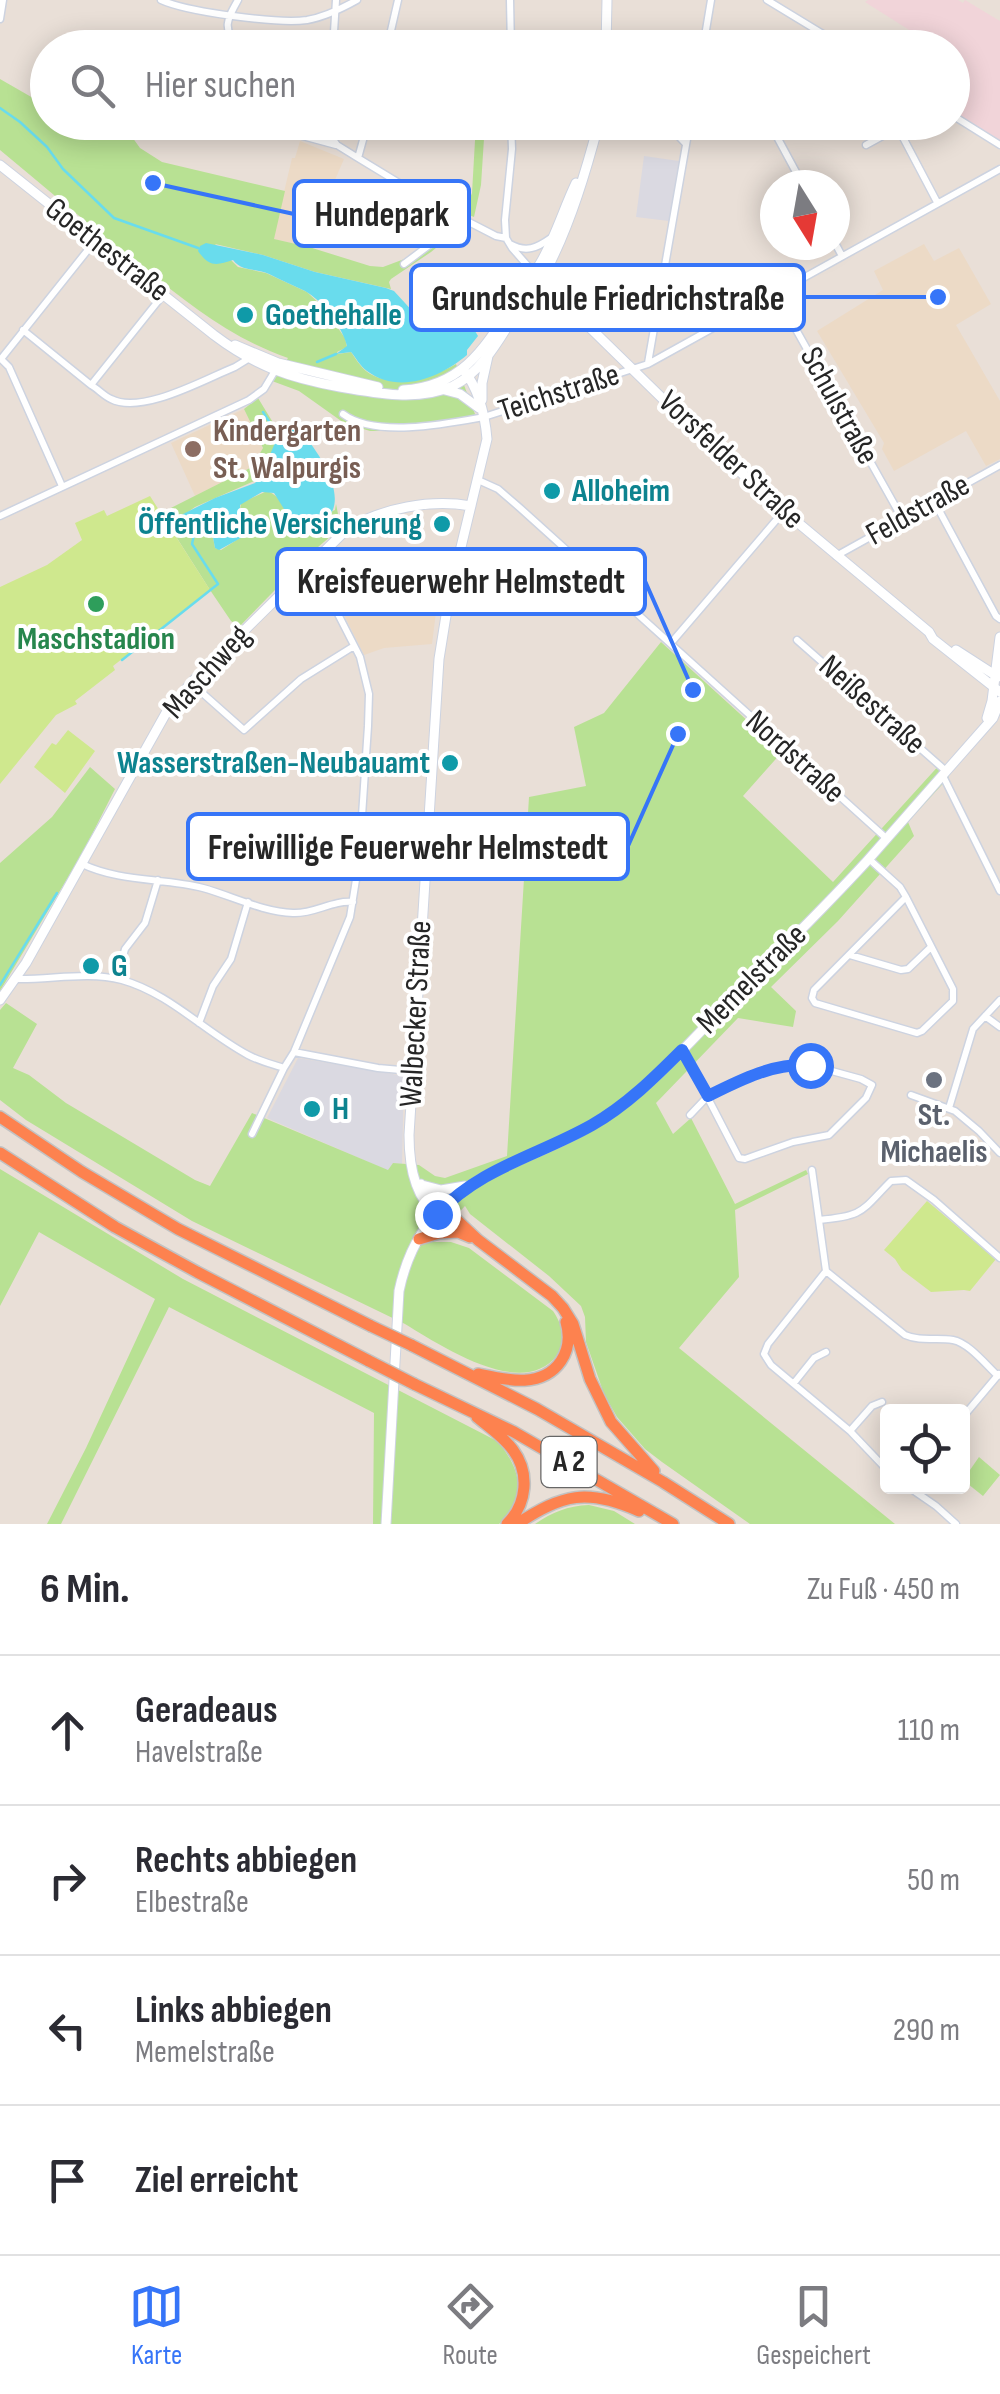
<!DOCTYPE html>
<html lang="de">
<head>
<meta charset="utf-8">
<style>
	:root { --surface:#fff; --page:#f2f2f3; --text:#2b2b33; --muted:#7c7c81; --line:#e1e1e2; --accent:#3675f8 }
	body { margin:0; font-family:"Sofia Sans Condensed",sans-serif; background:var(--page); color:var(--text) }
	.controls { position:absolute; right:30px; bottom:30px; display:grid; overflow:hidden; border-radius:10px; box-shadow:0 5px 25px #0003 }
	.controls button { width:90px; height:90px; display:grid; place-items:center; padding:0; border:0; border-bottom:2px solid var(--line); background:var(--surface); color:var(--text); font:50px sans-serif }
	.compass { position:absolute; left:760px; top:170px; width:90px; height:90px; border-radius:50%; background:var(--surface); box-shadow:0 5px 25px #0003; rotate:169deg }
	.stop { position:absolute; width:30px; height:30px; margin:-22px; border:8px solid #3675f8; border-radius:50%; background:#fff }
	.stop.end { background:#3675f8; border-color:#fff; box-shadow:0 2px 10px #0008 }
	.list { margin:0; padding:0; list-style:none }
	h2 { display:flex; justify-content:space-between; align-items:center; height:130px; margin:0; padding:0 40px; font-size:42px }
	h2 small { font-size:32px; font-weight:400; color:var(--muted) }
	.list li { display:grid; grid-template-columns:65px 1fr auto; gap:30px; align-items:center; box-sizing:border-box; height:150px; padding:0 40px; border-top:2px solid var(--line) }
	.list b { display:block; font-size:38px; white-space:nowrap }
	.list p { margin:0; font-size:32px; white-space:nowrap; color:var(--muted) }
	.list em { font-size:32px; font-style:normal; color:var(--muted) }
	.icon { flex:none; width:55px; height:55px; fill:none; stroke:currentColor; stroke-width:2; stroke-linecap:round; stroke-linejoin:round }
	.map { position:relative; flex:none; width:1000px; height:1524px; overflow:hidden }
	.search { position:absolute; background:var(--surface); box-shadow:0 5px 25px #0003; left:30px; right:30px; top:30px; height:110px; display:flex; align-items:center; gap:25px; box-sizing:border-box; padding:0 35px; border-radius:55px; color:var(--muted); font-size:38px }
	.sheet { height:730px; background:var(--surface) }
	nav { display:flex; justify-content:space-around; align-items:center; box-sizing:border-box; height:140px; border-top:2px solid var(--line); background:var(--surface); font-size:28px; color:var(--muted) }
	nav a { display:grid; justify-items:center; gap:5px }
	nav .on { color:var(--accent) }
	.map>svg:first-child { display:block }
</style>
</head>
<body>
<div class="map">
<svg width="1000" height="1524" viewBox="0 0 1000 1524">
	<rect width="100%" height="100%" fill="#e9dfd7"/>
	<!-- industrial -->
	<path fill="#dad9e1" d="M644,156L679,161L669,221L636,217Z
		M298,1058L404,1076L402,1164L393,1163L389,1171L267,1118Z"/>
	<!-- education -->
	<path fill="#ecdac6" d="M300,141L344,159L328,196H325L309,247L273,239L292,158H295Z
		M924,244L934,261L959,248L991,304L956,325L1000,401V459L986,466L966,431L894,471L882,449L884,443L817,331L883,290L874,271Z
		M244,409L263,449L252,467L195,496L171,443Z
		M396,557L400,577L444,572L437,604L432,644L384,648L364,655L336,599L354,589L346,571L373,559Z"/>
	<!-- medical -->
	<path fill="#f1d4d9" d="M868,0H958L963,3L965,0L1000,21V142L953,112L952,48L936,47L865,2Z"/>
	<!-- green -->
	<path fill="#b8e193" d="M0,79L40,102L47,94L48,122L122,123L140,148L162,162L285,191L274,239L309,247L370,266L383,267L407,258L456,223V220L463,226L431,252L391,279L389,282L391,289L315,272L263,255L215,244L238,267L266,273L307,292L323,307L345,338L347,347L337,352L338,354L351,352C355,358 360,366 366,371C391,390 432,378 456,364L478,422L387,431H370L344,423L299,391L272,381L288,358C231,338 190,305 144,268C95,230 48,190 0,150Z
		M476,123H485L481,185L474,217L464,213L472,193Z
		M258,398L280,434L259,479L195,507L181,517L196,535L209,529L212,532L215,548L221,550L249,532L240,510L241,503L267,491C280,495 292,515 295,528L335,510L336,504L339,519L344,525L311,553L239,627L231,621L210,590L161,513L252,467L263,448L244,409Z
		M661,642L782,752L743,796L833,882L942,762L949,777L908,822L914,836L838,921L771,987L796,1011L793,1027L738,1018L656,1103L673,1134L691,1118L735,1204L806,1170L808,1174L735,1210L739,1277L679,1348L895,1524H750L662,1462L645,1449L617,1417L604,1394L586,1342L585,1317L581,1306L549,1276L470,1214L465,1206L431,1242H451L469,1248L553,1311C562,1324 567,1341 557,1355C523,1401 440,1345 405,1324L192,1221L26,1120L0,1100V1010L6,1003L37,1024L13,1068L29,1075L66,1103L195,1180L210,1186L252,1113L388,1170L393,1163L419,1165L435,1176L445,1178L507,1156L529,797L586,786L574,727L604,713Z
		M90,767L115,789L82,854L0,991V863L52,817Z
		M0,1169L183,1279L497,1441C520,1467 529,1498 499,1524H373L374,1413L169,1307L61,1524H47L86,1448L155,1299L39,1232L0,1306Z
		M979,1457L1000,1475L983,1496L963,1480Z
		M589,1505L614,1511L635,1524H535C553,1512 567,1506 589,1505Z"/>
	<!-- pitch -->
	<path fill="#cfe88e" d="M150,496L210,590L113,666L115,670L75,701L77,704L56,715L0,784V587L47,565L82,540L75,523L104,510L107,516Z
		M68,730L95,751L65,793L34,767L52,743L56,745Z
		M927,1201L996,1259L970,1291L964,1290L931,1292L902,1270L895,1259L884,1250Z"/>
	<!-- water -->
	<path fill="#69dced" d="M206,243L263,255L315,272L386,288L394,291L416,315L468,323L472,326L478,336L467,350V355C441,377 399,395 367,371C360,366 356,358 351,352L336,354L347,346C343,328 322,300 305,291C293,285 280,280 269,274C256,268 242,272 233,260C217,265 210,268 198,251L200,246Z
		M289,429L302,432C328,465 362,519 299,533L274,493L262,492L240,505V510L249,523L248,534L219,550L215,548L212,532L209,529H205L199,535H194L182,520L181,515L215,498L255,483L261,476L277,438Z"/>
	<g fill="none" stroke-linecap="round" stroke-linejoin="round">
		<!-- stream -->
		<path stroke="#69dced" stroke-width="2.5" d="M0,108L20,122L47,147L63,169L114,218L198,248
			M317,362L336,354
			M263,412L279,437
			M122,660L218,584L192,544L194,535
			M0,985L57,893"/>
		<!-- street casing -->
		<g stroke="#cdd3e0" stroke-width="9">
			<path id="street" d="M161,0C187,12 278,24 307,20C325,17 341,9 357,0
				M510,0L511,48
				M767,0L846,48
				M0,19L3,0
				M237,48C223,27 226,21 238,0
				M333,48L336,0
				M387,48L398,0
				M646,48L706,34
				M703,48L711,0
				M952,115L1000,145
				M251,122L336,145
				M313,122L327,131L337,145L358,158L432,203L496,236L506,238
				M511,122L512,149L505,220L506,238L512,248L534,273
				M665,122L685,143
				M769,122L803,185
				M898,128L937,202
				M689,134L709,122
				M866,145L908,122
				M358,158L368,122
				M835,243L842,256
				M510,244C526,253 537,248 551,238
				M404,264L464,219
				M776,294L902,518
				M163,295L91,385C98,389 104,396 111,399C142,415 205,379 235,367L248,359
				M23,330L91,385
				M1,359L95,241
				M1,359L9,367L62,486
				M648,363L690,122
				M343,414C375,438 446,424 484,417L648,364L1000,169
				M478,480L498,489L520,508L886,838
				M934,501L996,616L1000,619
				M0,516L249,400L264,389L276,369
				M836,556L1000,465
				M797,640L946,771
				M671,643L784,511
				M191,683L244,730L301,679L354,646
				M943,776L1000,891
				M869,859L900,887L906,897L814,990L812,998L815,1003L917,1033L922,1031L953,1001V989L906,897
				M82,864C120,882 163,878 203,888C232,896 263,912 293,913C315,914 332,900 353,902
				M850,955L901,970L908,969L931,947
				M15,979C52,980 86,971 122,980C169,993 205,1032 248,1055C259,1061 272,1064 284,1068
				M117,979L125,949L145,923L158,880
				M985,1016L1000,1027
				M199,1023L213,986L231,959L248,902
				M683,1050L739,1158L745,1159L793,1142L829,1135L866,1098L872,1085L861,1079L810,1065L788,1066L759,1072L738,1081L708,1096L690,1115
				M294,1052L378,1068L412,1071
				M911,1095L955,1111L979,1131L1000,1153
				M949,1108L973,1029L1000,1000
				M252,1134L284,1068L294,1052L350,917L359,861L368,726L369,694L360,657L319,577L309,566
				M812,1170L826,1271L905,1335C921,1342 936,1337 953,1340C969,1343 986,1365 998,1376
				M819,1220C865,1216 861,1211 891,1181L906,1180L934,1200L1000,1258
				M826,1271L768,1344L764,1354L771,1365L850,1431L888,1471
				M794,1383L814,1358L826,1352
				M962,1418L999,1374
				M850,1431L872,1406L882,1402
				M907,1486L936,1506L956,1524"/>
		</g>
		<!-- secondary casing -->
		<g stroke="#cdd3e0" stroke-width="11">
			<path id="secondary" d="M606,48L607,0
				M0,165L214,335C255,366 290,378 340,387C377,393 417,402 453,386C478,374 495,347 509,324C521,305 537,287 548,267C571,222 586,171 599,122
				M534,273L710,445L784,511L929,632L933,639L1000,692
				M235,345L278,363L378,387
				M403,390C459,387 483,352 510,308C519,292 532,278 541,262C555,238 564,208 576,183
				M445,390L460,394L479,408
				M482,400V383L488,356
				M956,650L998,677
				M987,718L992,701L1000,637
				M0,1000L26,963L166,713L191,683L347,529C383,508 430,499 471,506
				M421,1184L443,1207
				M422,1185L441,1190L465,1186
				M437,1214C413,1196 409,1162 409,1135L439,659L449,597L487,439C485,415 478,388 463,369
				M386,1524L399,1291C425,1168 527,1171 611,1113C657,1081 694,1037 733,998C778,953 824,908 867,861C909,814 951,766 993,718L1000,701"/>
		</g>
		<!-- highway casing -->
		<g stroke="#c2c2c2" stroke-width="14">
			<path id="highway" d="M0,1117L82,1172L178,1229L371,1326
				M0,1153L115,1227L197,1272L369,1361
				M443,1207L478,1240L552,1296L563,1308L573,1324L590,1379L611,1422L654,1471
				M437,1214L458,1232L470,1237
				M419,1239L439,1233L458,1232
				M411,1345L537,1409L663,1482L729,1524
				M478,1374C506,1380 542,1389 561,1361C569,1349 570,1336 566,1322
				M414,1384L514,1432L673,1524
				M477,1417C489,1427 504,1437 513,1450C530,1473 527,1504 507,1524
				M517,1524C563,1494 587,1488 639,1511"/>
		</g>
		<!-- street -->
		<use href="#street" stroke="#fff" stroke-width="6"/>
		<!-- secondary -->
		<use href="#secondary" stroke="#fff" stroke-width="9"/>
		<!-- highway -->
		<use href="#highway" stroke="#fd824f" stroke-width="11"/>
		<!-- highway-bridge casing -->
		<g stroke="#c2c2c2" stroke-width="14" stroke-linecap="butt">
			<path id="highway-bridge" d="M371,1326L411,1345
				M369,1361L414,1384"/>
		</g>
		<!-- highway-bridge -->
		<use href="#highway-bridge" stroke="#fd824f" stroke-width="11"/>
	</g>
	<g fill="none" stroke-linecap="round" stroke-linejoin="round">
		<!-- route -->
		<path stroke="#3675f8" stroke-width="12" d="M437,1214C482,1167 537,1156 592,1125C627,1105 655,1077 682,1050L708,1096C740,1080 773,1063 810,1065"/>
	</g>
	<!-- markers -->
	<g fill="#0f9aa8" stroke="#fff" stroke-width="4">
		<circle cx="245" cy="315" r="10"/>
		<circle cx="552" cy="491" r="10"/>
		<circle cx="442" cy="524" r="10"/>
		<circle cx="450" cy="763" r="10"/>
		<circle cx="91" cy="966" r="10"/>
		<circle cx="312" cy="1109" r="10"/>
	</g>
	<circle fill="#8d6e63" stroke="#fff" stroke-width="4" cx="193" cy="449" r="10"/>
	<circle fill="#2e9e5b" stroke="#fff" stroke-width="4" cx="96" cy="604" r="10"/>
	<circle fill="#6b7280" stroke="#fff" stroke-width="4" cx="934" cy="1080" r="10"/>
	<g text-anchor="middle" dominant-baseline="central" stroke-width="8" stroke-linejoin="round" paint-order="stroke">
		<!-- shield labels -->
		<rect fill="#fff" stroke="#676767" stroke-width="2.5" x="541.5" y="1437" width="55" height="50" rx="8"/>
		<g font-size="30" font-weight="bold" fill="#262626">
			<text x="569" y="1462">A 2</text>
		</g>
		<!-- street labels -->
		<g font-size="32" fill="#262626" stroke="#fff">
			<text transform="translate(107 250) rotate(38)">Goethestraße</text>
			<text transform="translate(559 393) rotate(-18)">Teichstraße</text>
			<text transform="translate(839 406) rotate(61)">Schulstraße</text>
			<text transform="translate(731 460) rotate(43)">Vorsfelder Straße</text>
			<text transform="translate(918 510) rotate(-29)">Feldstraße</text>
			<text transform="translate(207 672) rotate(-48)">Maschweg</text>
			<text transform="translate(872 705) rotate(42)">Neißestraße</text>
			<text transform="translate(795 757) rotate(42)">Nordstraße</text>
			<text transform="translate(752 979) rotate(-45)">Memelstraße</text>
			<text transform="translate(416 1014) rotate(-87)">Walbecker Straße</text>
		</g>
		<!-- culture labels -->
		<g font-size="32" font-weight="bold" fill="#0d838f" stroke="#fff" text-anchor="start">
			<text x="265" y="315">Goethehalle</text>
			<text x="572" y="491">Alloheim</text>
			<text x="422" y="524" text-anchor="end">Öffentliche Versicherung</text>
			<text x="430" y="763" text-anchor="end">Wasserstraßen-Neubauamt</text>
			<text x="111" y="966">G</text>
			<text x="332" y="1109">H</text>
		</g>
		<!-- education labels -->
		<g font-size="32" font-weight="bold" fill="#785e54" stroke="#fff" text-anchor="start">
			<text x="213" y="431">Kindergarten<tspan x="213" dy="37">St. Walpurgis</tspan></text>
		</g>
		<!-- leisure labels -->
		<g font-size="32" font-weight="bold" fill="#27864d" stroke="#fff">
			<text x="96" y="639">Maschstadion</text>
		</g>
		<!-- worship labels -->
		<g font-size="32" font-weight="bold" fill="#5b616d" stroke="#fff">
			<text x="934" y="1115">St.<tspan x="934" dy="37">Michaelis</tspan></text>
		</g>
	</g>
	<!-- callouts -->
	<path fill="none" stroke="#3675f8" stroke-width="4" d="M153 183L294 214M938 297L804 297M693 690L645 581M678 734L628 846"/>
	<g fill="#3675f8" stroke="#fff" stroke-width="4">
		<circle cx="153" cy="183" r="10"/>
		<circle cx="938" cy="297" r="10"/>
		<circle cx="693" cy="690" r="10"/>
		<circle cx="678" cy="734" r="10"/>
	</g>
	<g fill="#fff" stroke="#3675f8" stroke-width="4">
		<rect x="294" y="181" width="175" height="65" rx="10"/>
		<rect x="411" y="265" width="393" height="65" rx="10"/>
		<rect x="277" y="549" width="368" height="65" rx="10"/>
		<rect x="188" y="814" width="440" height="65" rx="10"/>
	</g>
	<g font-size="35" text-anchor="middle" font-weight="bold" fill="#262626">
		<text x="382" y="226">Hundepark</text>
		<text x="608" y="310">Grundschule Friedrichstraße</text>
		<text x="461" y="593">Kreisfeuerwehr Helmstedt</text>
		<text x="408" y="859">Freiwillige Feuerwehr Helmstedt</text>
	</g>
</svg>
<div class="controls">
<button><svg class="icon" aria-label="locate" viewBox="0 0 24 24"><circle cx="12" cy="12" r="6"/><path d="M12 2v4M12 18v4M2 12h4M18 12h4"/></svg></button>
</div>
<svg class="compass" viewBox="-18 -18 36 36"><path d="M0-13l5 13h-10z" fill="#e53935"/><path d="M0 13l5-13h-10z" fill="#7c7c81"/></svg>
<div class="stop" style="left:810px;top:1065px"></div>
<div class="stop end" style="left:437px;top:1214px"></div>
<div class="search"><svg class="icon" aria-label="search" viewBox="0 0 24 24"><circle cx="10" cy="10" r="6"/><path d="M15 15l6 6"/></svg>Hier suchen</div>
</div>
<section class="sheet">
<h2>6 Min.<small>Zu Fuß · 450 m</small></h2>
<ul class="list">
<li><svg class="icon" aria-label="ahead" viewBox="0 0 24 24"><path d="M12 20V5M6 11l6-6 6 6"/></svg><div><b>Geradeaus</b><p>Havelstraße</p></div><em>110 m</em></li>
<li><svg class="icon" aria-label="right" viewBox="0 0 24 24"><path d="M7 20v-9h11M14 6l5 5-5 5"/></svg><div><b>Rechts abbiegen</b><p>Elbestraße</p></div><em>50 m</em></li>
<li><svg class="icon" aria-label="left" viewBox="0 0 24 24"><path d="M17 20v-9H6M10 6l-5 5 5 5"/></svg><div><b>Links abbiegen</b><p>Memelstraße</p></div><em>290 m</em></li>
<li><svg class="icon" aria-label="arrive" viewBox="0 0 24 24"><path d="M6 21V4h12l-3 4 3 4H6"/></svg><div><b>Ziel erreicht</b></div></li>
</ul>
</section>
<nav>
<a class="on"><svg class="icon" aria-label="map" viewBox="0 0 24 24"><path d="M3 6l6-2 6 2 6-2v14l-6 2-6-2-6 2zM9 4v14M15 6v14"/></svg>Karte</a>
<a><svg class="icon" aria-label="directions" viewBox="0 0 24 24"><path d="M12 3l9 9-9 9-9-9zM9 14v-3h6M13 9l2 2-2 2"/></svg>Route</a>
<a><svg class="icon" aria-label="saved" viewBox="0 0 24 24"><path d="M7 4h10v16l-5-4-5 4z"/></svg>Gespeichert</a>
</nav>
</body>
</html>
